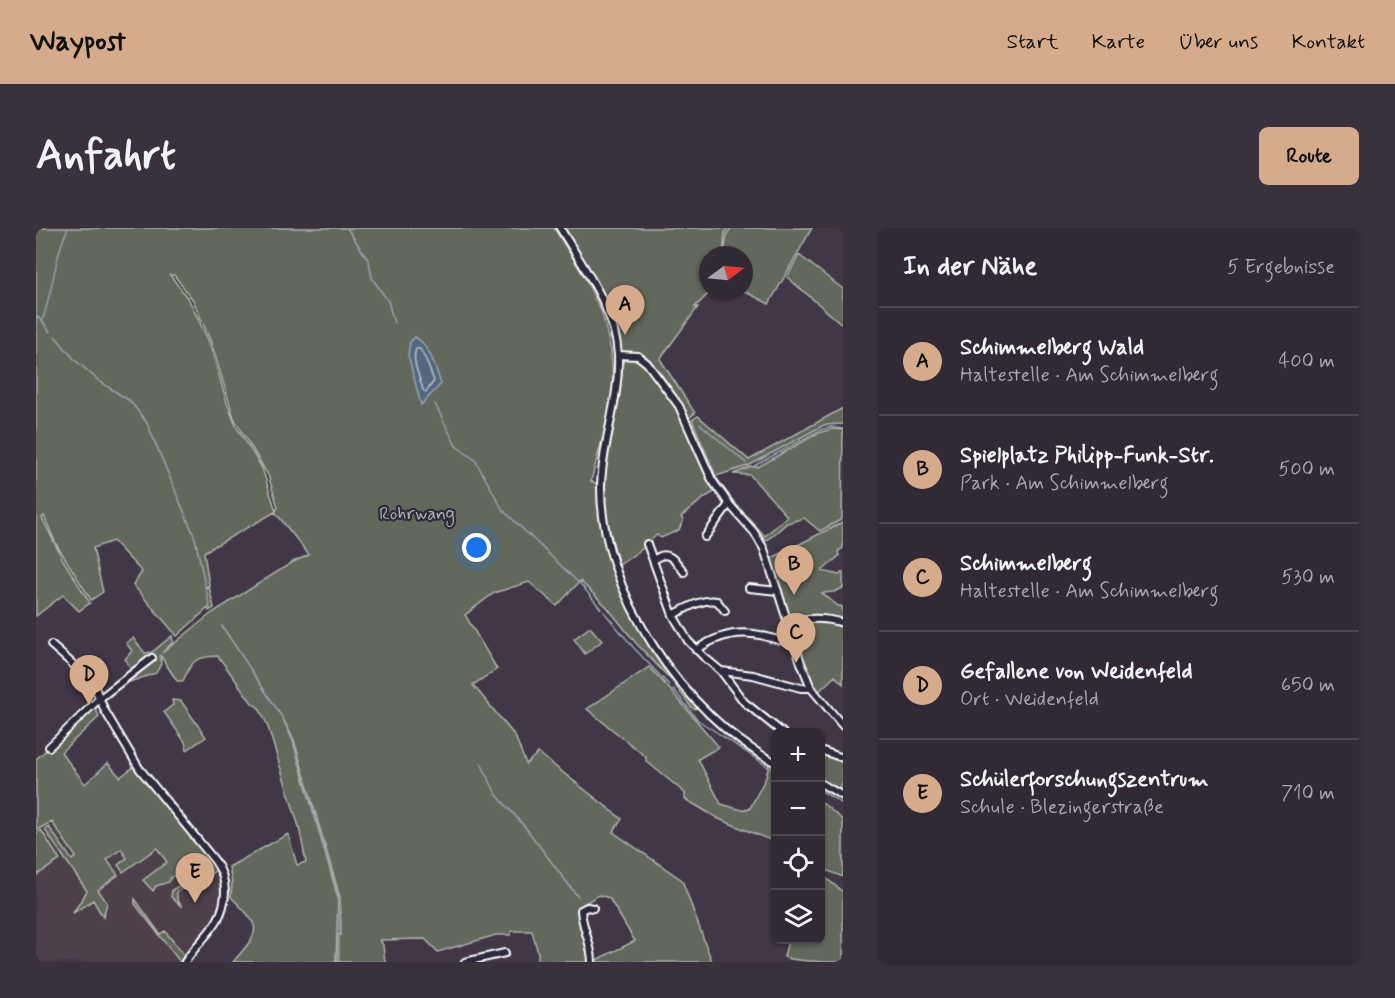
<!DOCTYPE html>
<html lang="de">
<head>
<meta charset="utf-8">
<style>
	:root { --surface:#312934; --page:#39313c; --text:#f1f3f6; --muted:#a8a6ac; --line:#4c454f; --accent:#d6ab8b }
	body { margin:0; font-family:Mynerve,sans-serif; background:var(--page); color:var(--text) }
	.controls { position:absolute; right:18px; bottom:18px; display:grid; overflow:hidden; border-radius:9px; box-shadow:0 2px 4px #0004 }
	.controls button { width:54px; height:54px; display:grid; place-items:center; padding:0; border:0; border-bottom:2px solid var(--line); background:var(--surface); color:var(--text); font:30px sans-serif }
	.compass { position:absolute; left:663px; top:18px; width:54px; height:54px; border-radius:50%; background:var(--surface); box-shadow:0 2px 4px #0004; rotate:74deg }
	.you { position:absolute; left:441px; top:320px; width:21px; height:21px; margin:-15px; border:4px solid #fff; border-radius:50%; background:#1a73e8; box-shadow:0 0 0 9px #1a73e833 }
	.badge { display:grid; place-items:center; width:39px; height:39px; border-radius:50%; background:var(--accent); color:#111; font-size:20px; font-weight:700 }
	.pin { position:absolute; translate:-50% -50px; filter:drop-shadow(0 2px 3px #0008) }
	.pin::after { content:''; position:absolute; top:32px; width:21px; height:18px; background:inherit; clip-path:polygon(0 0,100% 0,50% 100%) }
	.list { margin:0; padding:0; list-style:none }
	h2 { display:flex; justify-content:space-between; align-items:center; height:78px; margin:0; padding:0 24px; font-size:26px }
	h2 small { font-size:20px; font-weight:400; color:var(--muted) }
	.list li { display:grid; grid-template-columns:39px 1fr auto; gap:18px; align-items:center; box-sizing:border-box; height:108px; padding:0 24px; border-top:2px solid var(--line) }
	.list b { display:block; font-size:22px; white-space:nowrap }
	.list p { margin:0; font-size:20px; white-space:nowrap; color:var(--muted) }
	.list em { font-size:20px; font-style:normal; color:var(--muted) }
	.icon { flex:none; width:33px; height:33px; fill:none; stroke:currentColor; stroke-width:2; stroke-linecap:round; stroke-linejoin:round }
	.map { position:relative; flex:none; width:807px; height:734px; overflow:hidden; border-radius:9px }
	header { display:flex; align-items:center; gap:36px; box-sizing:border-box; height:84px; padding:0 30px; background:var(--accent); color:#111 }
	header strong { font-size:28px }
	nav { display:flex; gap:33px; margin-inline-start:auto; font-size:21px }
	.intro { display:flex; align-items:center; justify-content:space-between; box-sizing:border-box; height:144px; padding:0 36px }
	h1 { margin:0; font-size:42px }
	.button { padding:15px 27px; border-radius:9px; background:var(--accent); color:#111; font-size:21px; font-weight:700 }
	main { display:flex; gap:36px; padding:0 36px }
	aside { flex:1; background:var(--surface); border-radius:9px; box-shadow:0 2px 4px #0004 }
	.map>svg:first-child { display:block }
</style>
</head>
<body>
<header>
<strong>Waypost</strong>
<nav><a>Start</a><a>Karte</a><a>Über uns</a><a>Kontakt</a></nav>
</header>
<div class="intro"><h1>Anfahrt</h1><a class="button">Route</a></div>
<main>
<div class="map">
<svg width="807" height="734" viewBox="0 0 807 734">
	<rect width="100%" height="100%" fill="#413746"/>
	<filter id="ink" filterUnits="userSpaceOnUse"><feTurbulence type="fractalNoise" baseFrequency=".0167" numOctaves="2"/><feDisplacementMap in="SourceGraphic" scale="12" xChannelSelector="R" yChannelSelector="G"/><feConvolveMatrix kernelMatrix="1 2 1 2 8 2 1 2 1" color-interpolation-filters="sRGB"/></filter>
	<g filter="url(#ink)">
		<!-- built -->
		<path fill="#4e404c" d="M142,593L187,646L185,687L149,734H0V602L16,594L40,630Z"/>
		<!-- green -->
		<path fill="#62685b" stroke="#b0b4ad" stroke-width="1.5" fill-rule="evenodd" d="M0,0H518L548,48L566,85L575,122L578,167L555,253L563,257L565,292L601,395L630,441L662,478L661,480L658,481L655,479L636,453L599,414L571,379L544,353L521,378L493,354L458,365L429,387L461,441L437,457L479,508L490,536L502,525L586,591L577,604L646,652L676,734H560V732L599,713L573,670L563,667L547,676C546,696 560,713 557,734H502V725L496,703H476L474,707H460L402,724L389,711L344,712L347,717L349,734H301V707H305L304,669L258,512L247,491L257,513L302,670L300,734H197C226,701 226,700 195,669L196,654L193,639L252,606L261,637L270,634L263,599L231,496L223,480L216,475L182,428C159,429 156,432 147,453H141L124,427L125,436L120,445L91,455L88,452L96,443L89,431L96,423L90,415L97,410L109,425L116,424L136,408L137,414L126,425L176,385L257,334L273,327L239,284L168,324L173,357L170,359H173L178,380L173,383L172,380L141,408L97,357L106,344L77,313L57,320L67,364L55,372L20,316L8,288L6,290L27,332L54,375L43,383L27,367L0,388ZM134,47H138L157,72L175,114L198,190L232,247L242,279L240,283L226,240L200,198L191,175L173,114L153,72Z
			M529,0H692L689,5L687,27H672V63H675L659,79H662L624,131L659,185L653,190C646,175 618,130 602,126C596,125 589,125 583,125L577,96H583Z
			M695,0H776L733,76L708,63V27H688L691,6Z
			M763,27L807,61V97L751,49Z
			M591,130H600L606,134L642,180L673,256L680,263C667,269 656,280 645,289L647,292L643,302L625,310L621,307L611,315L610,318L583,337L572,297L568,267L569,246L583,171L587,134Z
			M807,180V196L788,197L712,238L680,248L656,192L662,188L713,232Z
			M796,201L807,202L806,291L784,303L768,290L751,295L730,313L727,311C713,291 695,274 680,253L681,251L698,274L729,308L751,288L714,247L697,246L715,239H722L782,205Z
			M807,294V320L802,323L803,328L786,343L803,347L807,344V360L798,364L786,365L802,378H805L807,381V393L792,389L753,394L734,331Z
			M777,391L807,396V456L799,448L781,465L776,459L753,396Z
			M554,399L566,413L549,426L538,411Z
			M613,439C638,464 659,492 683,519L662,531L685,576L706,582L714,580L730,549L734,532L739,535V614L683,591L649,571V565L610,533V529L551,481Z
			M136,472L145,473L170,509L151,522L149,514L128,484L137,477Z
			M59,479L63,489L25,524L49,556L72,535L84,549L99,538L142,593L172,626L181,641L175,646L170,644L166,647L163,643L148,654L150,657L141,664V671L146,679L135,669L136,662L146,656L138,648L135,649L133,654L120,658L117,663L107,652L131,634L121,620L87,644L82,637L91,630L85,621L71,632L82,647L62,662L71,675L67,689L57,672L37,685L51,663L9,602L13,599L36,632L40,629L16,594L0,602V531Z
			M784,524L807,531V555L803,561L785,552Z
			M784,573L807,592V649L792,643L785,633Z
			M5,602L24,632L1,647L0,606Z
			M785,646L807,664V734C790,734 762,734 748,729L752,712H784Z
			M99,671L124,706L129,703L148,727L144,734L99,676Z"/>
		<!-- water -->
		<path fill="#53677f" stroke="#98a4b2" stroke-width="1.5" d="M379,109C394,117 400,141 405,156L385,177L372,127L374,114Z"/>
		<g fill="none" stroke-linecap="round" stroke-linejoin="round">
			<!-- shore -->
			<path stroke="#bac2cc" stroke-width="1.5" d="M380,121H384L390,132L398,153L390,164L387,162C384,149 375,133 380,121Z"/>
			<!-- stream -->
			<path stroke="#98a4b2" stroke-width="1.5" d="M311,0L333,33L336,50L352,73L358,95
				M0,87L5,93
				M14,104L6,93C17,63 18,30 32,0
				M19,108L39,132L63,153L94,173L111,195L159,310L174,380
				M399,176L420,218L439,232L467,282L547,359L565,381
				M664,196L710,235
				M718,238L784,202L795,199L807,201
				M568,384L597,419L633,457
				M186,398L246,489L257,513L303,669V706
				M637,461L662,492L740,544
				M445,535L460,566L489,599L542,669
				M784,562L807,576
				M303,708V734"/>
			<!-- minor casing -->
			<g stroke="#fff" stroke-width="10">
				<path id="minor" d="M524,0C547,39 579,80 582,127C584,172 566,214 565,258C564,363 648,488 740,535
					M582,127L602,128L611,135L643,178L676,252L693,276L718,304L728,321L765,435L775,460L807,498
					M669,309L693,276
					M611,316L637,387L652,413L668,429L685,443L708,474L747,505
					M618,332C631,320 640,333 648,344
					M713,360L742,363
					M637,387C651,380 666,370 681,373L689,383
					M752,395C771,389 788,389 807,395
					M15,417L56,453L69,483L103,540L179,633C186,643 189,652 189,664C188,698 165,708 149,734
					M660,422C680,408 700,402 724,407C735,410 747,414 758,414
					M685,443L717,447L765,460H775
					M13,519L63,471L116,430
					M784,522L807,530
					M784,555L807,568
					M429,734L469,725
					M556,734C556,716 546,700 545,682L551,679L557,680"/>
			</g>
			<!-- minor -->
			<use href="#minor" stroke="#2f2a3d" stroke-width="6"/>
		</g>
	</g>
	<g text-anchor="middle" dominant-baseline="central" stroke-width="4.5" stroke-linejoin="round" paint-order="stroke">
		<!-- park labels -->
		<g font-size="18" fill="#b0b4ad" stroke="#2f2a3d">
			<text x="381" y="286">Rohrwang</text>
		</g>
	</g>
</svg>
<div class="controls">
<button>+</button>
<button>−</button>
<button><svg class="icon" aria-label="locate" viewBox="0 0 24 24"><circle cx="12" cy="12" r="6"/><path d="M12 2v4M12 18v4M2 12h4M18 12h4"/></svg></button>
<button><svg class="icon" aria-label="layers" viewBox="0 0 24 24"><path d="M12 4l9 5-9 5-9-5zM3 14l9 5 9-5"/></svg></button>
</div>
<svg class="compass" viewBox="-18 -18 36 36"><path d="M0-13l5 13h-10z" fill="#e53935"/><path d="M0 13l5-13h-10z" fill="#a8a6ac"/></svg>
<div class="you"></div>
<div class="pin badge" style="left:589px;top:107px">A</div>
<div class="pin badge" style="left:758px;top:367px">B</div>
<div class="pin badge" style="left:760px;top:435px">C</div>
<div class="pin badge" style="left:53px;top:477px">D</div>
<div class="pin badge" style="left:159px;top:675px">E</div>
</div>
<aside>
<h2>In der Nähe<small>5 Ergebnisse</small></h2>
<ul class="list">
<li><span class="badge">A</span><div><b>Schimmelberg Wald</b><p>Haltestelle · Am Schimmelberg</p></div><em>400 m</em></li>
<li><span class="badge">B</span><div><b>Spielplatz Philipp-Funk-Str.</b><p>Park · Am Schimmelberg</p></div><em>500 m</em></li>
<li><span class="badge">C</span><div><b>Schimmelberg</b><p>Haltestelle · Am Schimmelberg</p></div><em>530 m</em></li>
<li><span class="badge">D</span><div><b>Gefallene von Weidenfeld</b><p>Ort · Weidenfeld</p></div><em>650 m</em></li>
<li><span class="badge">E</span><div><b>Schülerforschungszentrum</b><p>Schule · Blezingerstraße</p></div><em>710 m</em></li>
</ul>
</aside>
</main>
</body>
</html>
